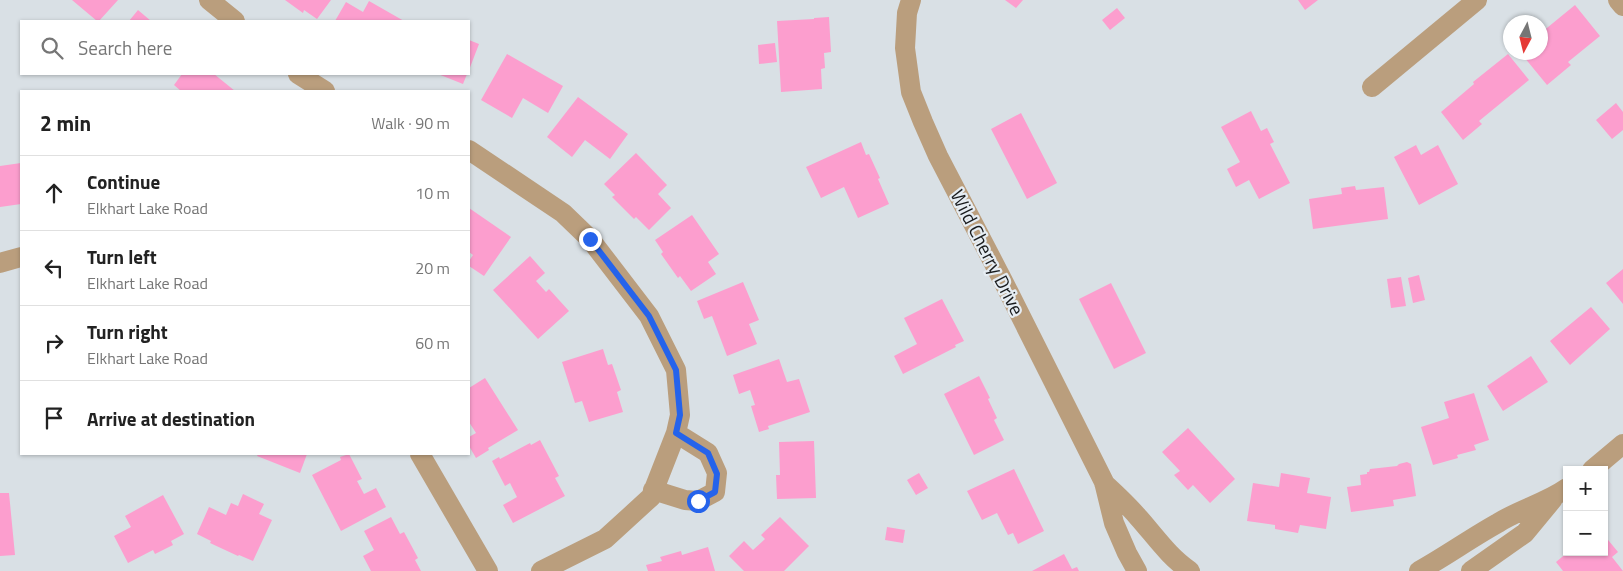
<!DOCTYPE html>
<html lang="en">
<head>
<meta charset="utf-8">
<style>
	:root { --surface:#fff; --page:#f2f2f2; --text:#222; --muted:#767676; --line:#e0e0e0 }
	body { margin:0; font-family:"Titillium Web",sans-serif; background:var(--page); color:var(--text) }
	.controls { position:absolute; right:15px; bottom:15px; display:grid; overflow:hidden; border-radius:0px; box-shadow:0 1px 4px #0004 }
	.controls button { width:45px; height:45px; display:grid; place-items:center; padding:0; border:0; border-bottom:1px solid var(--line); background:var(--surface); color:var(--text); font:25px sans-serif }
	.compass { position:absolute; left:1503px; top:15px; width:45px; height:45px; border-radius:50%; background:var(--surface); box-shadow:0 1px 4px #0004; rotate:187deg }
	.stop { position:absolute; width:15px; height:15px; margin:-11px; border:4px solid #2563eb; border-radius:50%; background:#fff }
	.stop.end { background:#2563eb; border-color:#fff; box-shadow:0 1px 5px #0008 }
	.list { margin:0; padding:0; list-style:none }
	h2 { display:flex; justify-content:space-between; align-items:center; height:65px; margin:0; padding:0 20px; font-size:21px }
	h2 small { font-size:16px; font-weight:400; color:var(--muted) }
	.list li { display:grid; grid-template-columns:32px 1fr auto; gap:15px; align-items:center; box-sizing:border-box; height:75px; padding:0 20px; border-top:1px solid var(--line) }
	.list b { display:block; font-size:19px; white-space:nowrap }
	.list p { margin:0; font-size:16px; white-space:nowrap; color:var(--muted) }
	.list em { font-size:16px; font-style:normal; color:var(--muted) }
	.icon { flex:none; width:28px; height:28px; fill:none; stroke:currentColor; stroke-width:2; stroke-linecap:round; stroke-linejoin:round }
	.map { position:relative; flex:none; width:1623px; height:571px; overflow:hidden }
	.search { position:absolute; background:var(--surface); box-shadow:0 1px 4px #0004; left:20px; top:20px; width:450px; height:55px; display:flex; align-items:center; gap:12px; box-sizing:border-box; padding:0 18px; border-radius:0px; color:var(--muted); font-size:19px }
	.panel { position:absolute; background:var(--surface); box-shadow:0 1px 4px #0004; left:20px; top:90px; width:450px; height:365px; border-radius:0px }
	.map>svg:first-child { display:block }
</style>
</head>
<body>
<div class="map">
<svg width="1623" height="571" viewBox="0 0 1623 571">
	<rect width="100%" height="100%" fill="#d9e0e5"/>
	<!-- building -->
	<path fill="#fc9ece" d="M72,0H118L99,21H97Z
		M285,0H331L317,19L304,10L303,13Z
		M1005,0H1023L1016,8Z
		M1298,0H1318L1305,10Z
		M369,1L404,21H335L346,2L363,12Z
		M1575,5L1600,36L1568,62L1571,65L1547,85L1520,52H1540V31L1542,32Z
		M1117,8L1125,18L1110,30L1102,20Z
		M138,10L151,21H129Z
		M829,17L831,52L824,53L825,68L821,69L822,89L781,92L777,21L814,19V18Z
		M469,40L479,44L469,70Z
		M775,43L777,62L759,64L758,45Z
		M507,54L563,86L548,113L523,98L512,118L481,100Z
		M1508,54L1529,80L1479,121L1482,124L1463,140L1441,112L1474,84L1473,82Z
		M182,74H214L235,91H181L174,85Z
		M438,74H467L463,84Z
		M578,97L628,134L610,159L585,140L572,157L547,137Z
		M1616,103L1623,112V130L1612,139L1596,120Z
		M1251,111L1261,131L1267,128L1274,142L1270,144L1290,183L1259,199L1249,180L1236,187L1227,169L1240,162L1221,127Z
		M1021,113L1057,183L1027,199L991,129Z
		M861,142L866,155L869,154L880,178L878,179L889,204L858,218L844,187L821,198L806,167Z
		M1416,145L1421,155L1438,145L1458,184L1419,205L1394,157Z
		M636,153L667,185L658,194L671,208L649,230L636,217L634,219L612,197L615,195L604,184Z
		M21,163V204L0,207V166Z
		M1355,186L1356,190L1384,187L1388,219L1313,229L1309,199L1342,194L1341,188Z
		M469,208L511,237L484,276L469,266V261L473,255L469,252Z
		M692,215L719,254L708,262L716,274L691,291L680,276L678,278L661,254L663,252L655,240Z
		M530,256L545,273L536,281L546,292L549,289L569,311L538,339L493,290Z
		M1623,269V304L1606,283Z
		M1419,275L1425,300L1413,303L1408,278Z
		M1401,277L1406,306L1391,308L1387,279Z
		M743,282L759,320L749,324L757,344L727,356L712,316L704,319L697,301Z
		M1111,283L1146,353L1114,369L1079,299Z
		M942,299L964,341L955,345L956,347L903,374L894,356L917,344L904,318Z
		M1591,307L1610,329L1570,365L1550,341Z
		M603,349L608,365L612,364L621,390L617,392L623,412L589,422L582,401L575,403L562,362Z
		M1531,356L1548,382L1503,411L1487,386Z
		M779,359L787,382L799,379L810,412L768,426L769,429L759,432L751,406L755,405L750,390L739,394L733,375Z
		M979,376L990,398L988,399L997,418L994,420L1004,440L974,455L944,394Z
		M485,378L518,430L488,448L489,450L476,458L469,446V437L476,433L469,422V388Z
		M1474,393L1489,440L1474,445L1476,450L1457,455L1458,458L1433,465L1421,427L1449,418L1444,402Z
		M1188,428L1235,479L1210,503L1193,485L1188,490L1174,475L1180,471L1162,452Z
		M540,440L559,476L555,478L565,496L513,523L503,505L517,497L510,483L505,486L492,461L499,457L500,459L530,443L531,445Z
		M814,441L816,498L777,499L776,475H780L779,442Z
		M258,454H307L300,473L257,456Z
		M349,454L362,479L357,481L364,494L376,488L386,507L341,531L312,475L341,460L340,457Z
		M1407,462L1411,464L1416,496L1393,500L1394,506L1351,512L1347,487L1361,485L1360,475L1367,474V472H1369L1370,469L1397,466L1399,464Z
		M1014,469L1044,531L1018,544L1013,533L1008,535L997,513L982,520L967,491Z
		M919,473L928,488L916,495L907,480Z
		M1281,473L1310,478L1307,493L1331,497L1326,529L1300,525L1298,533L1275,529V525L1247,521L1253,483L1279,487Z
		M0,493H9L15,555L0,556Z
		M243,494L264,504L259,514L272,520L253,561L239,555L238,556L210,543L211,541L197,534L209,507L226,515L231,503L238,506Z
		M163,495L184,534L171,541L173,545L155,554L153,550L128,563L114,536L131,527L125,516Z
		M391,517L400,534L404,532L418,558L415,560L421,571H371L363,556L374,550L364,531Z
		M780,517L809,546L784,571H744L729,556L744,541L753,550L765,539L761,535Z
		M887,527L905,530L903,543L885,540Z
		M1604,535L1618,552L1612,557L1623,571H1563L1556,562L1568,552H1604Z
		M708,547L715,571H648L646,565L662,561L660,557L681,551L682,555Z
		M1064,554L1072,569L1077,567L1079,571H1032Z"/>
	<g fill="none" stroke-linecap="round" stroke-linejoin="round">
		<!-- minor -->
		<path stroke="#ba9e7d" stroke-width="20" d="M209,0L235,21
			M911,0L907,13L905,48L911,92L923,122L938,156L1002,279L1104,482L1114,523L1127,553L1137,571
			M1618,0L1623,6
			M298,74L325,91
			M1372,87L1477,0
			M469,150L563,213L590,239L649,316L676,370L680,415L676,433L651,497L605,539L541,571
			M0,263L21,257
			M420,454L488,571
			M1592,470L1623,444
			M1104,483C1116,494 1128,505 1138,517C1155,536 1169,557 1190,571
			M653,490L685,500L698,501L715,492L717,473L708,453L676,433
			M1419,571C1446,556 1471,538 1498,523C1520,509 1546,503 1567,488
			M1471,571L1525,533L1553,499"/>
	</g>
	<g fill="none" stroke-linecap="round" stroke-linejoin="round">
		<!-- route -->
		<path stroke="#2563eb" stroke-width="6" d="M590,239L649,316L676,370L680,415L676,433L708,453L717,474L715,492L698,501"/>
	</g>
	<g text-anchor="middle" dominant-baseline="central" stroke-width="4.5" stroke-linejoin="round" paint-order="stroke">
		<!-- street labels -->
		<g font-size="19" fill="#181a1c" stroke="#e6edf3">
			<text transform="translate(988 252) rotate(63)">Wild Cherry Drive</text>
		</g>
	</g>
</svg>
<div class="controls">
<button>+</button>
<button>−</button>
</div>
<svg class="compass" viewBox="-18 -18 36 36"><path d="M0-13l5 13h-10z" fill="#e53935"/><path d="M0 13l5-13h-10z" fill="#767676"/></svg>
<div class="stop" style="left:698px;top:501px"></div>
<div class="stop end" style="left:590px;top:239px"></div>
<div class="search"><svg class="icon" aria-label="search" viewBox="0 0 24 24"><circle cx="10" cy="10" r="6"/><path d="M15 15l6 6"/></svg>Search here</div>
<section class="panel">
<h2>2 min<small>Walk · 90 m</small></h2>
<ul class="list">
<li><svg class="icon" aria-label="ahead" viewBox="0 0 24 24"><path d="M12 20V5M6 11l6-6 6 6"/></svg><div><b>Continue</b><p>Elkhart Lake Road</p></div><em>10 m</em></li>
<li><svg class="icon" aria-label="left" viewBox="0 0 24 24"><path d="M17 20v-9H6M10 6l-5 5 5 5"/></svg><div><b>Turn left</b><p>Elkhart Lake Road</p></div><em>20 m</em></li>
<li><svg class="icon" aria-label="right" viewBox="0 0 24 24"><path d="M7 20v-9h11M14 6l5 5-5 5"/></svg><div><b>Turn right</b><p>Elkhart Lake Road</p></div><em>60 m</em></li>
<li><svg class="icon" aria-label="arrive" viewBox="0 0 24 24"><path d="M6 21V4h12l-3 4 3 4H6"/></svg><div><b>Arrive at destination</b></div></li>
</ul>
</section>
</div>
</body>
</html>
